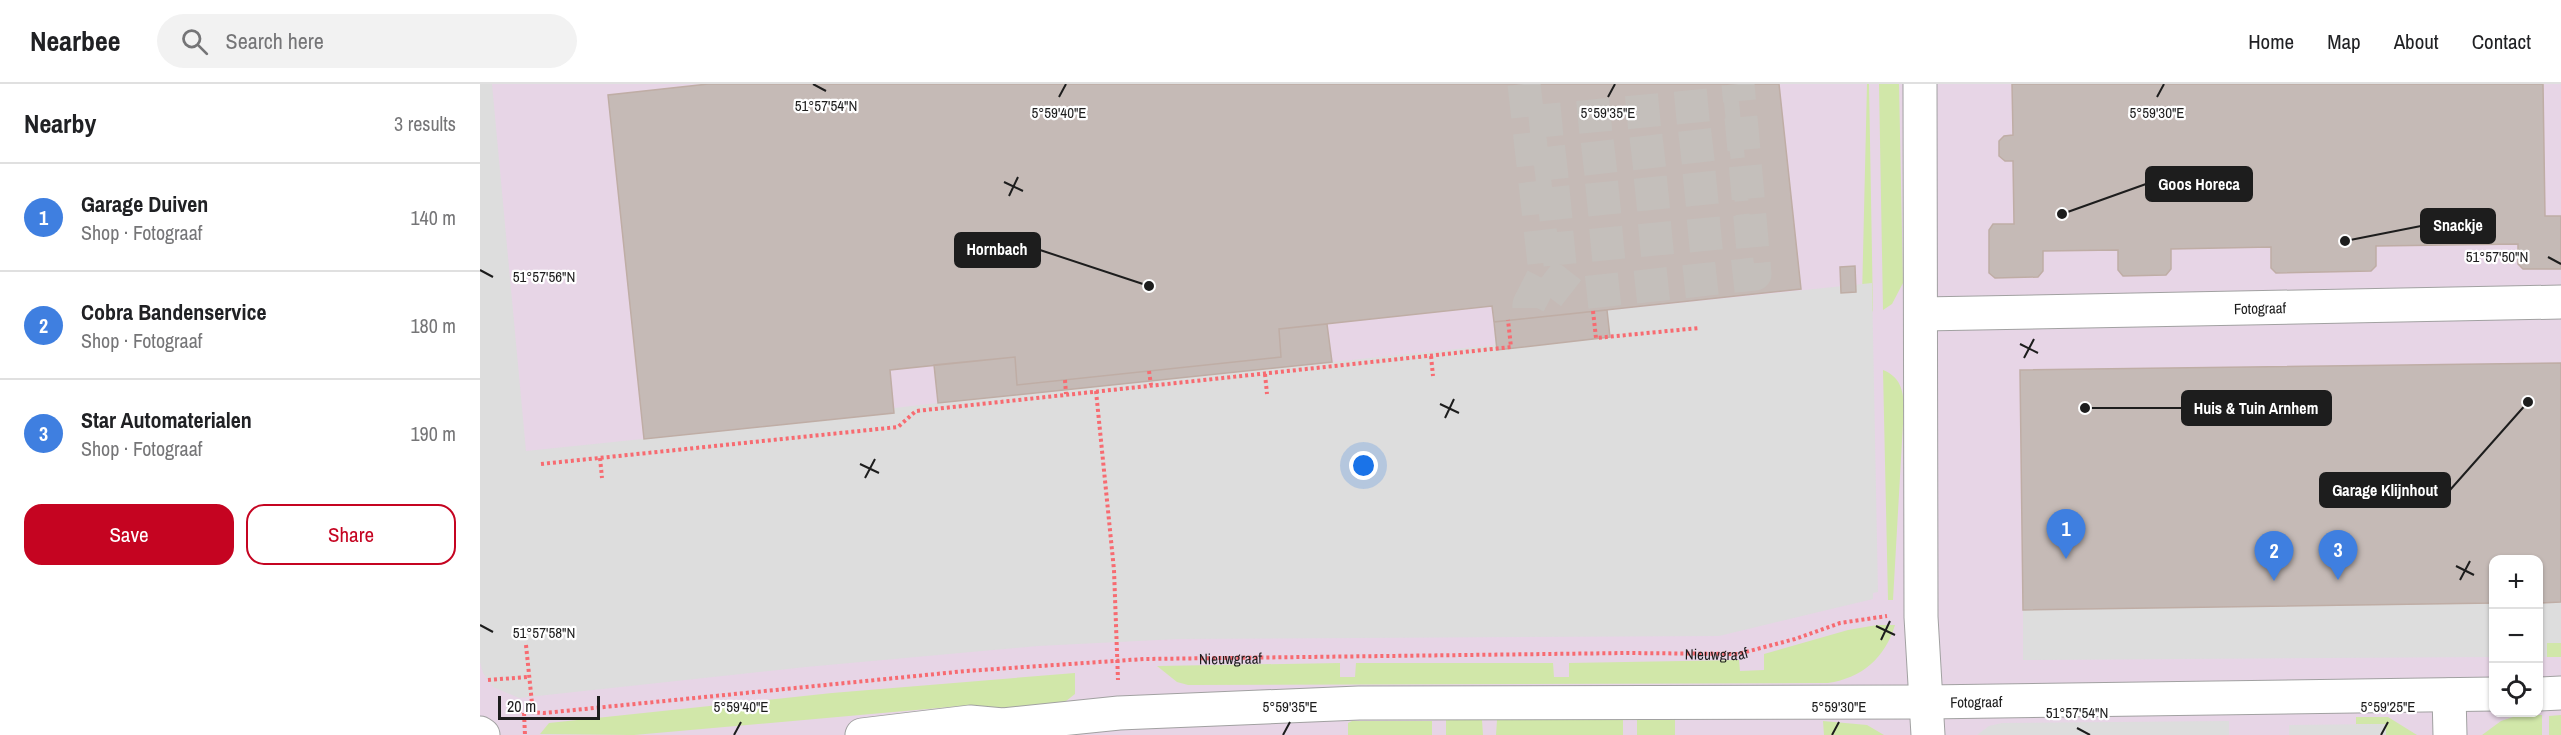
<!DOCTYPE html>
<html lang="en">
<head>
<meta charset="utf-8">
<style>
	:root { --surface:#fff; --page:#f2f2f2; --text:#202124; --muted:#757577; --line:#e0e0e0; --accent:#c50421 }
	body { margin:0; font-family:"Archivo Narrow",sans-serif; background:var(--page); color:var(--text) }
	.controls { position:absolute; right:18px; bottom:18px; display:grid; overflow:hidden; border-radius:12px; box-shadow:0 2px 4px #0004 }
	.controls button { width:54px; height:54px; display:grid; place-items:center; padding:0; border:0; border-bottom:2px solid var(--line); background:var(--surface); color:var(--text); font:30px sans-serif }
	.scale { position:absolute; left:18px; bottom:15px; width:102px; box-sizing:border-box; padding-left:6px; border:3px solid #1d1d1d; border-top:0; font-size:16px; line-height:21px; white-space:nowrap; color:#1d1d1d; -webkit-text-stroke:4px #fff; paint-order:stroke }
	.you { position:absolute; left:884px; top:382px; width:21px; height:21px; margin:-15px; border:4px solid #fff; border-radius:50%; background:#1a73e8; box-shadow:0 0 0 9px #1a73e833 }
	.badge { display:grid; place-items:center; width:39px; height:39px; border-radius:50%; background:var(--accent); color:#fff; font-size:20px; font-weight:700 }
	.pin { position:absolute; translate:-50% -50px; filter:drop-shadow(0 2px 3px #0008) }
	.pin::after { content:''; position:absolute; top:32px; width:21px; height:18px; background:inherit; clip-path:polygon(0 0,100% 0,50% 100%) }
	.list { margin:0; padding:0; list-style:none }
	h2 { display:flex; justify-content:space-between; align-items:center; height:78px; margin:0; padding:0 24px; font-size:26px }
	h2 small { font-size:20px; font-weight:400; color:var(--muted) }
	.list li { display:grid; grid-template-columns:39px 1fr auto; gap:18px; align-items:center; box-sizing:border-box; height:108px; padding:0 24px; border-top:2px solid var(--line) }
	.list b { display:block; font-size:22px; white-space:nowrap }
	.list p { margin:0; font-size:20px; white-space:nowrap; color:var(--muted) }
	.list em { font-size:20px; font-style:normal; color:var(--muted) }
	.actions { display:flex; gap:12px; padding:18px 24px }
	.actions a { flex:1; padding:14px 0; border:2px solid var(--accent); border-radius:18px; text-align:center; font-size:21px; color:var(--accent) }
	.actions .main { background:var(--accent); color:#fff }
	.icon { flex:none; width:33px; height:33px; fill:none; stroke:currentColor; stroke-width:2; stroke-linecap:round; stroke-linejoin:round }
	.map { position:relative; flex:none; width:2081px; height:651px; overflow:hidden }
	header { display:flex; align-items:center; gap:36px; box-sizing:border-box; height:84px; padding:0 30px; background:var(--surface); border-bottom:2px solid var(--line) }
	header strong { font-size:28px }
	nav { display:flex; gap:33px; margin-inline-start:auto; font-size:21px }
	.search { width:420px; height:54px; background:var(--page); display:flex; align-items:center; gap:15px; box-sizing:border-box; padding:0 21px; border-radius:33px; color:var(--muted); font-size:22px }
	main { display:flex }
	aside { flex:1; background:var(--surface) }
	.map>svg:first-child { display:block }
</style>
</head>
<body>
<header>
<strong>Nearbee</strong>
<div class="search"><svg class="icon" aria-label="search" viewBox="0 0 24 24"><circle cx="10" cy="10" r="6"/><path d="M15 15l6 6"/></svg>Search here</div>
<nav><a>Home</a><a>Map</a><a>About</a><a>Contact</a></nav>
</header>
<main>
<aside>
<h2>Nearby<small>3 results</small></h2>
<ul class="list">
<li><span class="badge" style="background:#3f7fe0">1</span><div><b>Garage Duiven</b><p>Shop · Fotograaf</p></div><em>140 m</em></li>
<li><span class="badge" style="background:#3f7fe0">2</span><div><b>Cobra Bandenservice</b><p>Shop · Fotograaf</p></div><em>180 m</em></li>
<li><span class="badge" style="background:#3f7fe0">3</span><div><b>Star Automaterialen</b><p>Shop · Fotograaf</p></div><em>190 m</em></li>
</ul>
<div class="actions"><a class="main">Save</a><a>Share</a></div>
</aside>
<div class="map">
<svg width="2081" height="651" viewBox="0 0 2081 651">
	<rect width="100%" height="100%" fill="#eee8e3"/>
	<!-- industrial -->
	<path fill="#e7d5e6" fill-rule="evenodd" d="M0,0H2081V651H0ZM2014,476H2058V628H2014Z"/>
	<!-- grass -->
	<path fill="#d1e7a9" d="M1387,0H1389L1393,228L1382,213Z
		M1399,0H1419L1423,199L1412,220L1403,226Z
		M1403,286C1420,293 1423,305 1424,322L1413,516H1408Z
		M1397,541H1415C1405,574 1382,594 1348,599L708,601L697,598L677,582L860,579V593H875L876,579H1073L1074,593H1089V579L1259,576L1260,587L1284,586V570L1368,546Z
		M2067,558L2081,559V573H2067Z
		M595,589V610L581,621L523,630L492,621L154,651L60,650L69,639L352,609Z
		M2039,631H2062V651H2002L2021,637Z
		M2081,631V651H2069V632Z
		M1876,633H1908L1937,651H1906L1905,640H1876Z
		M1143,635V651H1016L1017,636Z
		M1157,635H1195V651H1157Z
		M966,636H1002L1003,651H966Z
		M872,637H952V651H868V639Z
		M1343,637L1387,641L1404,651H1344Z"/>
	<!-- parking -->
	<path fill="#ddd" d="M0,0H12L46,367L414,329V324L458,319L1015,261L1014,238L1392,199L1398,508L1393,509V515L1239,552L698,555L558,562L326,583L39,614L13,603L3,589L0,578Z
		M2081,518V559H2067V573L2059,572L2058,519Z
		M2013,519V573L1543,576V526Z
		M1749,637V651H1497L1509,642L1522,639Z
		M1906,640V651H1809V641Z"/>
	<!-- building -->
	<path fill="#c5bab6" stroke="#bfada5" stroke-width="1.5" d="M228,0H1299L1321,205L1014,238L1012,222L799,245L801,273L537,301L535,273L410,286L414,329L164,355L128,11Z
		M1532,0H2063L2065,132H2081V185H2043L2038,180V160L1896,162V182L1891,187L1796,189L1791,184V163L1691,165V185L1686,191L1643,192L1638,186V166L1563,167V187L1558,193L1515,194L1509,189V146L1513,140H1534L1533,77H1525L1519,72V57L1524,52L1533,51Z
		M1375,182L1376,208L1361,209L1360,183Z
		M1127,226L1130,253L1017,266L1014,238Z
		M847,240L852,278L458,319L454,281L535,273L537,301L801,273L799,245Z
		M2081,279V518L2058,519V476H2014V519L1543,526L1540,286Z"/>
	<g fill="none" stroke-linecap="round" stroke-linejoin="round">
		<!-- minor-tunnel -->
		<path stroke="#c4bfbb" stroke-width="33" stroke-dasharray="33 16" stroke-linecap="butt" d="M1044,0L1065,189L1049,220V234
			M1049,38L1259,18
			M1054,81L1263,57
			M1058,121L1267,100
			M1062,166L1271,146
			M1065,189L1092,210L1275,190L1258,0"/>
		<!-- minor casing -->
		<g stroke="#a1a1a1" stroke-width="35">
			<g id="minor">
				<path d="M1440,0L1441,533L1448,651"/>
				<path id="s2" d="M1442,230L2081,218"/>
				<path d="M2058,610L2081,609"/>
				<path d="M1969,611L1970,651"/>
				<path d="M0,649L3,651"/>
				<path id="s3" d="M382,651L490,638L523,641L639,629L879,619L1446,618L2014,610"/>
			</g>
		</g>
		<!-- path -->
		<g stroke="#f76b71" stroke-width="4" stroke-dasharray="3 3" stroke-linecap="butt">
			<path d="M1113,227L1116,254L1219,244"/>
			<path d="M951,272L953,292"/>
			<path d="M669,287L671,301"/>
			<path d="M785,290L787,310"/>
			<path d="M585,296L586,310"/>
			<path d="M616,307L634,486L638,596"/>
			<path d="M120,374L122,394"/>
			<path d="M61,380L418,343L436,327L1031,263L1028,236"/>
			<path d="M46,561L53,629"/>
			<path d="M8,596L47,593"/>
			<path id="s1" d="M27,626L64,629L486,587L664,575L1147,569L1258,570L1315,555L1360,539L1407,532"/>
			<path d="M44,629L45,651"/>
		</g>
		<!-- minor -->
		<use href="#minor" stroke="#fff" stroke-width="33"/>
	</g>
	<!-- ticks -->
	<path fill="none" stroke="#1d1d1d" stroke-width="2" d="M333,0L346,7M579,13L586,0M1128,13L1135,0M1677,13L1684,0M524,98L543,107M529,112L538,93M2068,173L2081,180M0,186L13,193M1540,260L1558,269M1544,274L1554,255M960,320L979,329M965,334L974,315M380,380L399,389M385,394L395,375M1976,482L1994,491M1980,496L1990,477M0,541L13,548M1396,542L1415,551M1401,556L1410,537M1597,644L1610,651M254,651L261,638M803,651L810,638M1352,651L1359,638M1901,651L1908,638"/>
	<g text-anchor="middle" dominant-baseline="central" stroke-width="4.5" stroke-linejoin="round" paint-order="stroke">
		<!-- street labels -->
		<g font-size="15" fill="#1d1d1d" stroke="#fff">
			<text stroke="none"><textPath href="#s2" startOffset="338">Fotograaf</textPath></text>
			<text stroke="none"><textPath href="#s1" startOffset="1212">Nieuwgraaf</textPath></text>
			<text stroke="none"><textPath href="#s1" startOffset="726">Nieuwgraaf</textPath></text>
			<text stroke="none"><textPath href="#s3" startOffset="1116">Fotograaf</textPath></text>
		</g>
	</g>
	<g font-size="15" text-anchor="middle" fill="#1d1d1d" stroke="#fff" stroke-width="4.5" stroke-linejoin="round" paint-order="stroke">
		<text x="346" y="27">51°57'54"N</text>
		<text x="579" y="34">5°59'40"E</text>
		<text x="1128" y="34">5°59'35"E</text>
		<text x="1677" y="34">5°59'30"E</text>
		<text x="2017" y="178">51°57'50"N</text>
		<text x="64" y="198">51°57'56"N</text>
		<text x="64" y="554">51°57'58"N</text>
		<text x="261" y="628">5°59'40"E</text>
		<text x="810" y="628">5°59'35"E</text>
		<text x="1359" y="628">5°59'30"E</text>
		<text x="1908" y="628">5°59'25"E</text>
		<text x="1597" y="634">51°57'54"N</text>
	</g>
	<!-- callouts -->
	<path fill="none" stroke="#1d1d1d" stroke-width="2" d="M1582 130L1666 100M1865 157L1941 142M669 202L560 166M1605 324L1702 324M2048 318L1970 406"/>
	<g fill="#1d1d1d" stroke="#fff" stroke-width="2">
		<circle cx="1582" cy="130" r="6"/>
		<circle cx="1865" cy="157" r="6"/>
		<circle cx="669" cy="202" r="6"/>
		<circle cx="1605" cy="324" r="6"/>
		<circle cx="2048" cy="318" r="6"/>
	</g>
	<g fill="#1d1d1d" stroke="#1d1d1d" stroke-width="2">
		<rect x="1666" y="83" width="106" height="34" rx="6"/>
		<rect x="1941" y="125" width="74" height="34" rx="6"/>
		<rect x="475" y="149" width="85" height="34" rx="6"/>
		<rect x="1702" y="307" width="149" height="34" rx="6"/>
		<rect x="1840" y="389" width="130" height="34" rx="6"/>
	</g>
	<g font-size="16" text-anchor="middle" font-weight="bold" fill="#fff">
		<text x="1719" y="106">Goos Horeca</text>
		<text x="1978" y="147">Snackje</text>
		<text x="517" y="171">Hornbach</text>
		<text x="1776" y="330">Huis &amp; Tuin Arnhem</text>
		<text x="1905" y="412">Garage Klijnhout</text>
	</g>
</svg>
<div class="controls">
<button>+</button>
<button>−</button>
<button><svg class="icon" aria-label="locate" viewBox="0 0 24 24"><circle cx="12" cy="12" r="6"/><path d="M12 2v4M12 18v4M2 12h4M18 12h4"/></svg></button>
</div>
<div class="scale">20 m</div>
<div class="you"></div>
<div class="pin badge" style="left:1586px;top:475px;background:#3f7fe0">1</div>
<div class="pin badge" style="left:1794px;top:497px;background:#3f7fe0">2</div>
<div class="pin badge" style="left:1858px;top:496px;background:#3f7fe0">3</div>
</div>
</main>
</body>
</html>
